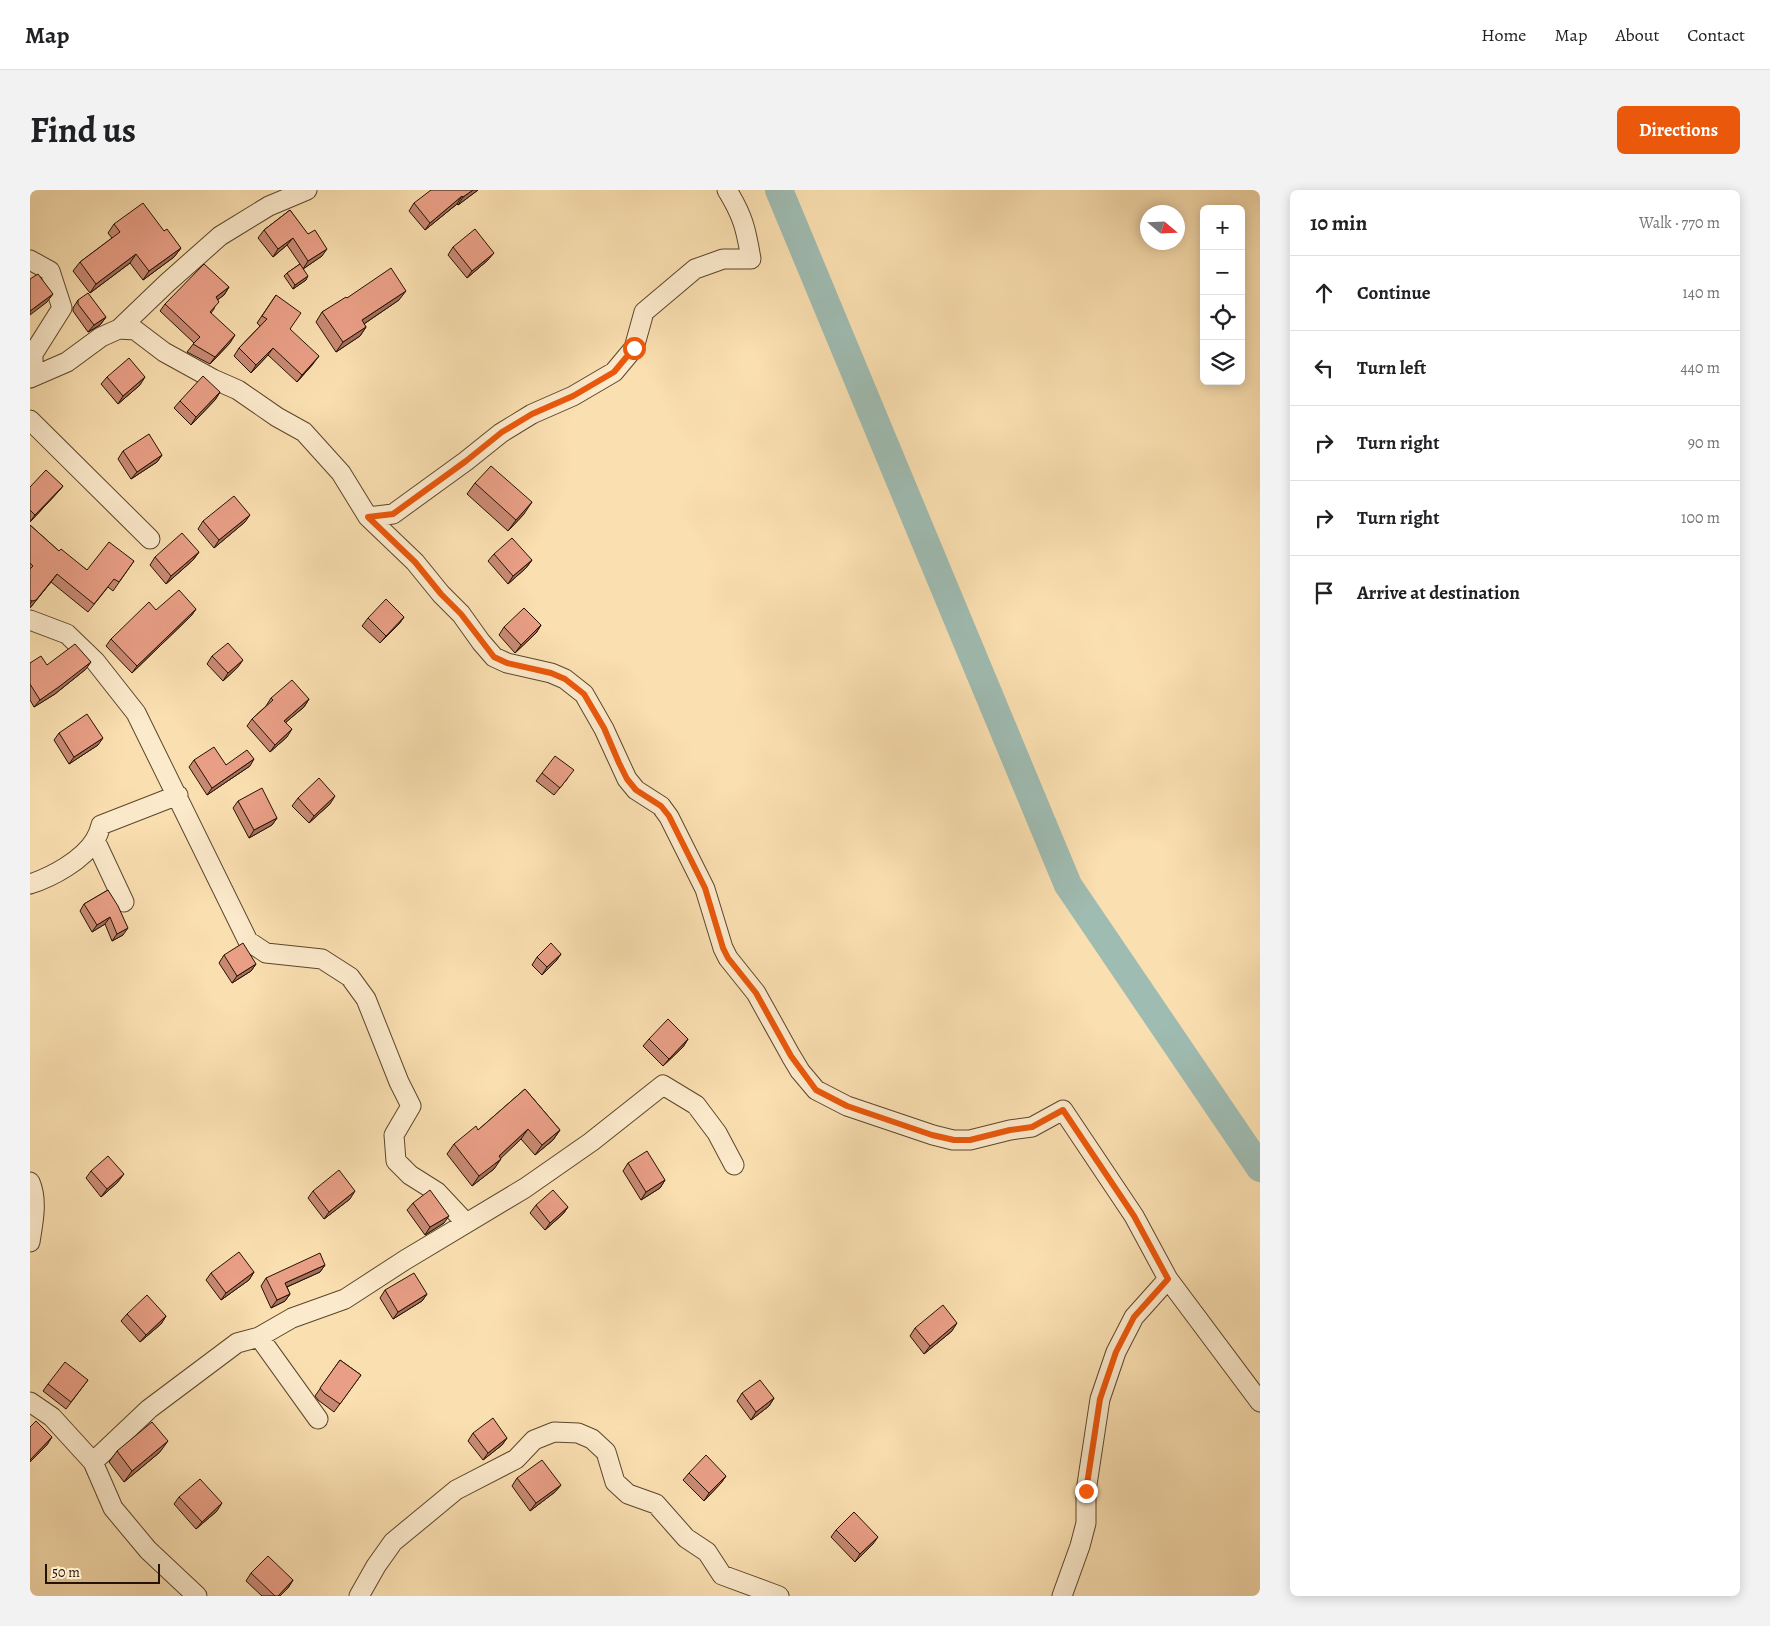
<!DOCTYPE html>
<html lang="en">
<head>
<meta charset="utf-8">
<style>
	:root { --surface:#fff; --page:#f2f2f2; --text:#202124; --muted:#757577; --line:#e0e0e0; --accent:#ea580c }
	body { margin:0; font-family:Alegreya,serif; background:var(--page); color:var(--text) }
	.controls { position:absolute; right:15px; top:15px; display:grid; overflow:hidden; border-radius:8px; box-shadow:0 2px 12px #0003 }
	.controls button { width:45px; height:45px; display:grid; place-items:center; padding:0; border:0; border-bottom:1px solid var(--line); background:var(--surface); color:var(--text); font:25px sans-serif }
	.compass { position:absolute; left:1110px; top:15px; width:45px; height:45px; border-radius:50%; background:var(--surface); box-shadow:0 2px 12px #0003; rotate:109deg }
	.scale { position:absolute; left:15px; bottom:12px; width:115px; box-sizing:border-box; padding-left:5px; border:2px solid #251300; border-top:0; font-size:14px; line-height:18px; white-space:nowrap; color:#251300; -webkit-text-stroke:4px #fceacc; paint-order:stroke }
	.stop { position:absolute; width:15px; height:15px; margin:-11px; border:4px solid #ea580c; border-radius:50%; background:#fff }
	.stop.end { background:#ea580c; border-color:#fff; box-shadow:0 1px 5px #0008 }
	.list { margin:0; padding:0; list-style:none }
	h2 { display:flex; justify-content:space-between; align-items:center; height:65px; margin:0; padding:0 20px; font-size:21px }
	h2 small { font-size:16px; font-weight:400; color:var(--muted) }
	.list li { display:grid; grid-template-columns:32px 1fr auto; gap:15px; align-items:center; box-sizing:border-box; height:75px; padding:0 20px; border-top:1px solid var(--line) }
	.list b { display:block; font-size:19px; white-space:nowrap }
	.list em { font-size:16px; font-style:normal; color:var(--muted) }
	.icon { flex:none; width:28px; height:28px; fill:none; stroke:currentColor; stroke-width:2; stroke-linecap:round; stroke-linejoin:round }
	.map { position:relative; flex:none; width:1230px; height:1406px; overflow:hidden; border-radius:8px }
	header { display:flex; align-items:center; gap:30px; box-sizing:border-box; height:70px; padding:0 25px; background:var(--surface); border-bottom:1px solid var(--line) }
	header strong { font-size:24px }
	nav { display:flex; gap:28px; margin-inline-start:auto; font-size:18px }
	.intro { display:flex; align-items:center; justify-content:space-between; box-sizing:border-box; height:120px; padding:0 30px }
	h1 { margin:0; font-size:35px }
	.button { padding:12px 22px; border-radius:8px; background:var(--accent); color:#fff; font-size:18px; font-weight:700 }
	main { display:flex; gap:30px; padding:0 30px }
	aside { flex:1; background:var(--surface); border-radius:8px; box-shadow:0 2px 12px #0003 }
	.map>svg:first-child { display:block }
</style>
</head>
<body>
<header>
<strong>Map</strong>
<nav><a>Home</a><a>Map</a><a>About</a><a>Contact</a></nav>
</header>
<div class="intro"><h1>Find us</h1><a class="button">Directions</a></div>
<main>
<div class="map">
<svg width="1230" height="1406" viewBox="0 0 1230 1406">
	<rect width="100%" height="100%" fill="#fadfb0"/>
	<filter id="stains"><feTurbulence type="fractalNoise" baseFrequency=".004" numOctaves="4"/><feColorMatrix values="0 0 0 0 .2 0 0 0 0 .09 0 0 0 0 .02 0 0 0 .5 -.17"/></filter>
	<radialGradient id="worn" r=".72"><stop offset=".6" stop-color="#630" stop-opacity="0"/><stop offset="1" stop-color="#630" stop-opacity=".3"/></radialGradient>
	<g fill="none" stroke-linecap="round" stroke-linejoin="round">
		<!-- river -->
		<path stroke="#9fbcb2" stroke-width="28" d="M749,0L1038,695L1230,978"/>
		<!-- street casing -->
		<g stroke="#5a462c" stroke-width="21">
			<path id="street" d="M0,70L20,81L32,118L3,164V186
				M89,139L137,93L190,46L239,16L277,0
				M0,188L37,172L71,147L89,139L105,140L134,162L183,189L208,200L247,227L274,242L311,283L338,327L385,372L411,404L431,424L451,452L464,467L477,473L521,483L535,489L554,504L574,539L597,589L606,600L631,616L639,627L675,699L693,758L698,768L726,803L761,866L770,881L786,900L817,916L903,945L923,950H940L980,940L1002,937L1033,920L1104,1026L1138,1089L1230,1212
				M0,230L120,349
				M338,327L363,324L436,271L471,243L502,224L543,206L584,182L604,158L614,122L665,79L693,69H721C716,39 713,26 697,0
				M0,430L37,444L65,471L106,523L218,751L236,763L292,769L320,787L336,809L369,892L381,916L364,945L366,971L380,985L407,1002L436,1033
				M65,650L94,712
				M0,694C22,687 53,670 65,650C68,645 70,639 71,635L148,605
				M0,992C8,1010 3,1033 0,1052
				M229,1147L288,1229
				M0,1212L22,1227L63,1272L119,1219L207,1153L229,1147L262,1128L315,1109L375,1070L495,998L561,952L633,895L666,915L687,943L704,975
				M63,1272L83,1318L118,1360L167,1406
				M329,1406L346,1376L363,1352L426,1300L486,1269L504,1250L524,1242L548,1243L562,1249L576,1262L585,1292L598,1304L626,1314L656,1348L677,1362L692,1385L749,1406
				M1032,1406L1050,1356L1056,1333V1301L1070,1209L1086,1162L1104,1127L1138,1089"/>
		</g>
		<!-- street -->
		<use href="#street" stroke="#fceacc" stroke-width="19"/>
	</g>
	<!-- wall -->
	<path fill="#c88973" stroke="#251300" d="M448,0L428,15L427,14L395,40L379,21L384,13Z
		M260,20L292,66L273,79L276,90L263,99L254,86L257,83L270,74L257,55L243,67L228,48L234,40Z
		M84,34L134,41L151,58L144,67L113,90L100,73L60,103L43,81L50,72L82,48L78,43Z
		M423,57L458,70L437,88L418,65Z
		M199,97L194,105L187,110L184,119L181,123L200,153L180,174L157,162L164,153L130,121L135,114Z
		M246,105L260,139L283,174L267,192L238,165L221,183L204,166L209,158L230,136L227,133Z
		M317,108L369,110L334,134L336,137L330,146L306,162L286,132L292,122Z
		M48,110L76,127L70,135L58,142L43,121V118Z
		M77,187L110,195L88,214L71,194Z
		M190,202L185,210L161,235L144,218L150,211Z
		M93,261L132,265L127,272L101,289L88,269Z
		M445,293L494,324L478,341L437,304Z
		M33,296L27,303L0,332V297Z
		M173,331L215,332L184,358L168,339Z
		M0,335L29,361L57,380L104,371L83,401L78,397L58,422L21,392L0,418Z
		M169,362L163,370L136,394L120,375L125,367Z
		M464,364L502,370L496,378L478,394L458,371Z
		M166,419L161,426L102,483L76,456L81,449L126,420Z
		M374,427L369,434L350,453L332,436L338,428Z
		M511,435L506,443L485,463L469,445L474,437Z
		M182,466L208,477L193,491L177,474Z
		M0,473L17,475L56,479L25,504L4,517L0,510Z
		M241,508L279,509L274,517L256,532L257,547L240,562L217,536L222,529L236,516Z
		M29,543L68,555L39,574L24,550Z
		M164,570L196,575L220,576L177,605L159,577Z
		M512,583L538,588L524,605L506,591Z
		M268,608L300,614L279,633L262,616Z
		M208,611L247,628L242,635L219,648L203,618Z
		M78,700L93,745L82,751L75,734L62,742L50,721L54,714Z
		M531,764L526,771L512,785L502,775L507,767Z
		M194,765L226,774L221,781L202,793L189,773Z
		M619,849H658L653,857L633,876L613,856Z
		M495,899L530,940L523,950L505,965L491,949L470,968L464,979L442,996L417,964L424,954L448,940Z
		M598,973L635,990L630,998L611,1010L593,981Z
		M61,981L88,992L71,1007L56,988Z
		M283,1001L320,1009L294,1029L278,1008Z
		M383,1013L414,1033L395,1045L377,1020Z
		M506,1015L538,1017L533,1024L515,1040L500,1023Z
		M295,1075L290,1082L257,1097L260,1104L255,1111L241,1118L231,1096L236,1088Z
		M224,1082L219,1090L191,1110L176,1090L181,1083Z
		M355,1100L397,1104L392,1111L363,1129L350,1108Z
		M97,1124L136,1126L131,1134L110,1152L91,1131Z
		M885,1138L922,1141L894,1164L880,1146Z
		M310,1170L331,1185L304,1222L288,1210L285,1206Z
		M58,1190L36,1219L13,1201L18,1194Z
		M712,1203L744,1208L739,1216L721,1230L707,1211Z
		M443,1243L477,1248L472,1255L453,1270L438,1251Z
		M87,1261L130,1262L94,1292L79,1272Z
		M659,1283L696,1286L691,1293L674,1311L653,1290Z
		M487,1288L531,1295L525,1302L500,1321L482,1296Z
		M149,1307L187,1321L166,1339L144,1314Z
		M806,1340L843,1354L825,1372L801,1347Z
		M221,1383L263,1390L258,1398L250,1406H232L216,1391Z"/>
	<!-- shaded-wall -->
	<path fill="#a36f5e" stroke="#251300" d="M443,0H448L428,15L433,7Z
		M432,6L427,14L395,40L400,33Z
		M263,48L257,55L243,67L248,59Z
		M151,58L144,67L113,90L119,81Z
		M297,59L292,66L273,79L278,71Z
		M464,63L458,70L437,88L442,81Z
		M106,64L100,73L60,103L66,94Z
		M278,86L276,90L263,99L265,95Z
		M199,97L194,105L181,115L186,107Z
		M376,101L369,110L325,140L332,130Z
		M23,104L17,112L0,125V121Z
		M76,127L70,135L58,142L64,135Z
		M336,137L330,146L306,162L313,152Z
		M205,145L200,153L180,174L185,167Z
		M243,158L238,165L221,183L226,175Z
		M289,166L283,174L267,192L272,185Z
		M115,187L110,195L88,214L93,206Z
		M190,202L185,210L161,235L166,227Z
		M132,265L127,272L101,289L107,282Z
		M33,296L27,303L0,332L5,325Z
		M502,312L494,324L478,341L486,330Z
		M220,325L215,332L184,358L189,350Z
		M169,362L163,370L136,394L141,386Z
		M502,370L496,378L478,394L483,386Z
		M27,384L21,392L0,418V414L2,411Z
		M166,419L161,426L102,483L107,476Z
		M374,427L369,434L350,453L356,446Z
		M511,435L506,443L485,463L491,455Z
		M213,470L208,477L193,491L198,483Z
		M61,472L56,479L25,504L4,517L10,510Z
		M279,509L274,517L249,538L254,531Z
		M262,539L257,547L240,562L245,555Z
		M73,548L68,555L39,574L44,567Z
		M224,569L220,576L177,605L182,598Z
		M305,606L300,614L279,633L284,626Z
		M247,628L242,635L219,648L224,640Z
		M80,727L75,734L62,742L67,735Z
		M98,738L93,745L82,751L87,744Z
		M531,764L526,771L512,785L517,777Z
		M226,774L221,781L202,793L207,786Z
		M658,849L653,857L633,876L639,869Z
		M498,939L491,949L465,974L471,969L464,979L442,996L449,986L469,966Z
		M530,940L523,950L505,965L512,955Z
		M94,984L88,992L71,1007L77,999Z
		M635,990L630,998L611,1010L616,1002Z
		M325,1001L320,1009L294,1029L299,1022Z
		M538,1017L533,1024L515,1040L520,1033Z
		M419,1026L414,1033L395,1045L400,1037Z
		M295,1075L290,1082L250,1100L255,1093Z
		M224,1082L219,1090L191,1110L196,1103Z
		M260,1104L255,1111L241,1118L247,1110Z
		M397,1104L392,1111L363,1129L368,1122Z
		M136,1126L131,1134L110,1152L116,1145Z
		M927,1133L922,1141L894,1164L900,1156Z
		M744,1208L739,1216L721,1230L726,1222Z
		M22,1247L17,1255L0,1272V1270Z
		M477,1248L472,1255L453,1270L458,1263Z
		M138,1251L130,1262L94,1292L102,1281Z
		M696,1286L691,1293L674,1311L679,1303Z
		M531,1295L525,1302L500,1321L506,1313Z
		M192,1313L187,1321L166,1339L172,1332Z
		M848,1347L843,1354L825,1372L830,1364Z
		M263,1390L258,1398L250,1406H248Z"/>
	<!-- building -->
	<path fill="#e99f86" stroke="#251300" d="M401,0H443L433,7L432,6L400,33L384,13Z
		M113,13L134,41L137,39L151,58L119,81L106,64L66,94L50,72L90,42L84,34Z
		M260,20L278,44L285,40L297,59L278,71L263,48L248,59L234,40Z
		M445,39L464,63L442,81L423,57Z
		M174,74L199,97L186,107L189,112L180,122L205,145L185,167L163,154L170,147L135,114Z
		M270,74L278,86L265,95L257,83Z
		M361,78L376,101L332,130L336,137L313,152L292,122L316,107L317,108Z
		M8,84L23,104L0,121V89Z
		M58,103L76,127L64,135L48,114V110Z
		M246,105L271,123L260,139L289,166L272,185L243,158L226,175L209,158L237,129L232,126Z
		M99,168L115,187L93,206L77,187Z
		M173,186L190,202L166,227L150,211Z
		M119,244L132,265L107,282L93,261Z
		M461,276L502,312L486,330L445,293Z
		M16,280L33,296L5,325L0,320V297Z
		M204,306L220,325L189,350L173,331Z
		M0,335L29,361L31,359L57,380L79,352L104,371L89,392L84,389L64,414L27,384L6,410L2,411L0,410V379L3,376L0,373Z
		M152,343L169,362L141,386L125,367Z
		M482,348L502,370L483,386L464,364Z
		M149,400L166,419L107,476L81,449L119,412L126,420Z
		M356,409L374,427L356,446L338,428Z
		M494,418L511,435L491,455L474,437Z
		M198,453L213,470L198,483L182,466Z
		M45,454L61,472L30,496L10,510L0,494V473L11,466L17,475Z
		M262,490L279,509L254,531L262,539L245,555L222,529L243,510L241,508Z
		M57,524L73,548L44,567L29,543Z
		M184,557L196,575L217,560L224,569L182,598L164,570Z
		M525,566L544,580L530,598L512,583Z
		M289,588L305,606L284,626L268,608Z
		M232,598L247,628L224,640L208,611Z
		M78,700L88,716L98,738L87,744L80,727L67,735L54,714Z
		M213,753L226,774L207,786L194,765Z
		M521,753L531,764L517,777L507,767Z
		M638,829L658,849L639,869L619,849Z
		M495,899L530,940L512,955L498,939L469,966L471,969L449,986L424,954L446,936L448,940Z
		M617,961L635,990L616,1002L598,973Z
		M78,966L94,984L77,999L61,981Z
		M309,980L325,1001L299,1022L283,1001Z
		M400,1000L419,1026L400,1037L383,1013Z
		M523,1000L538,1017L520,1033L506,1015Z
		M209,1062L224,1082L196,1103L181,1083Z
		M290,1063L295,1075L255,1093L260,1104L247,1110L236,1088Z
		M384,1083L397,1104L368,1122L355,1100Z
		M117,1105L136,1126L116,1145L97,1124Z
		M913,1115L927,1133L900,1156L885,1138Z
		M310,1170L331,1185L310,1214L294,1203L290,1198Z
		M35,1172L58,1190L41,1212L18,1194Z
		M730,1190L744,1208L726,1222L712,1203Z
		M463,1228L477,1248L458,1263L443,1243Z
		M6,1231L22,1247L0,1270V1237Z
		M122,1232L138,1251L102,1281L87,1261Z
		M676,1265L696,1286L679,1303L659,1283Z
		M512,1270L531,1295L506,1313L487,1288Z
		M170,1289L192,1313L172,1332L149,1307Z
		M824,1322L848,1347L830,1364L806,1340Z
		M238,1366L263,1390L248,1406H245L221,1383Z"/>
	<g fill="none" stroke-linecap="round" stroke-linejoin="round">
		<!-- route -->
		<path stroke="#ea580c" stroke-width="6" d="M604,158L584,182L543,206L502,224L472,242L436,271L363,324L338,327L385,372L411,404L431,424L464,467L477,473L521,483L535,489L554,504L574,538L589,573L597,589L606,600L631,616L639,626L675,698L693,758L698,768L726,803L761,866L786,900L817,916L902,945L924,950H940L980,940L1002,937L1033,920L1104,1026L1138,1089L1104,1127L1086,1162L1070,1209L1056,1301"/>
	</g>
	<rect width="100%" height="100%" filter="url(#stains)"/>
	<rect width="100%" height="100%" fill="url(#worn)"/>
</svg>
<div class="controls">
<button>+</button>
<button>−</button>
<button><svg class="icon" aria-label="locate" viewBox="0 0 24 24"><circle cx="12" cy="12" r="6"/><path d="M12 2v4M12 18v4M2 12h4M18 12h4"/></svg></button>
<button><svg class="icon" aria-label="layers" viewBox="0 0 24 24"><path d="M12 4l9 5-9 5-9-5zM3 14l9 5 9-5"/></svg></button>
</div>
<svg class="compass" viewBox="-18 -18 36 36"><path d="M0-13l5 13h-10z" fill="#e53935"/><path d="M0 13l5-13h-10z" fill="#757577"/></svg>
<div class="scale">50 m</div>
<div class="stop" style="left:604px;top:158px"></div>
<div class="stop end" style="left:1056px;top:1301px"></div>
</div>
<aside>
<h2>10 min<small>Walk · 770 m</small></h2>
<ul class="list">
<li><svg class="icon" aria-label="ahead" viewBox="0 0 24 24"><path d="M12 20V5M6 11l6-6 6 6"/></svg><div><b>Continue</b></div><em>140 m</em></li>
<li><svg class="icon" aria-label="left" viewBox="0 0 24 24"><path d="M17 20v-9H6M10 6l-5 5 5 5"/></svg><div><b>Turn left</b></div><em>440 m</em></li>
<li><svg class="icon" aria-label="right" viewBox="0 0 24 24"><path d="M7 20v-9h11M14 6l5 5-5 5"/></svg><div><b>Turn right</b></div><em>90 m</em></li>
<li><svg class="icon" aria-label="right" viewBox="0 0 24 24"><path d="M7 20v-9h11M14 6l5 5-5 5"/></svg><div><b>Turn right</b></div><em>100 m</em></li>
<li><svg class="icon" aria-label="arrive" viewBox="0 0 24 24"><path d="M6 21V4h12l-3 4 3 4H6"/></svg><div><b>Arrive at destination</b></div></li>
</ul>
</aside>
</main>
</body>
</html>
